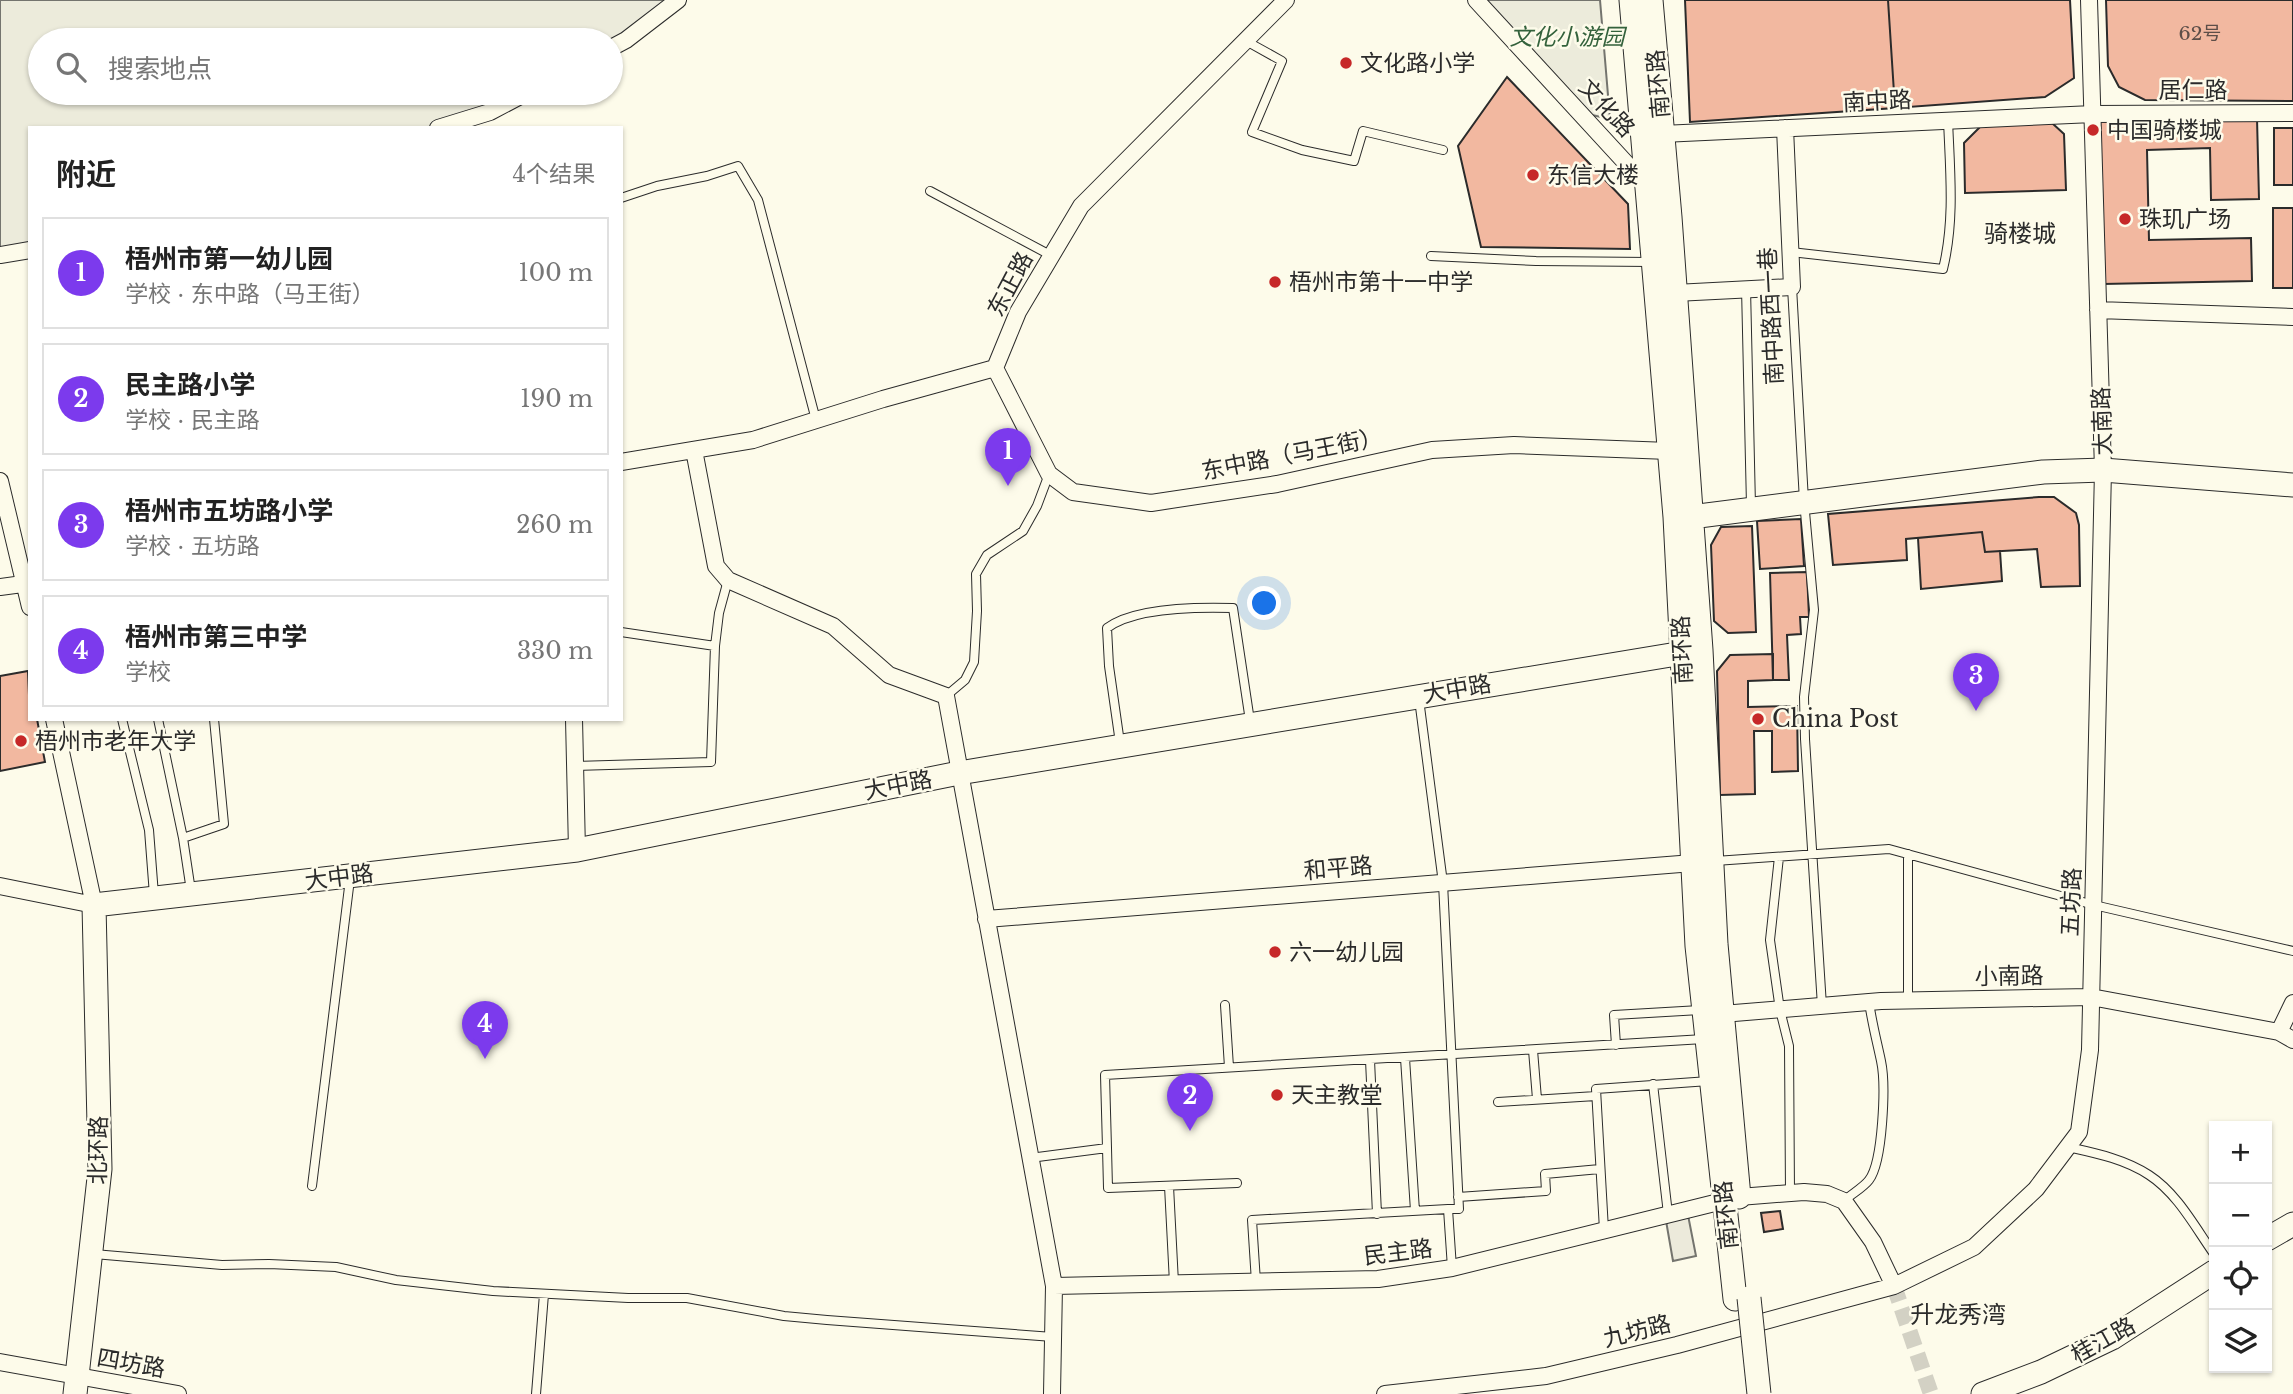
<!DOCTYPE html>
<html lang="zh">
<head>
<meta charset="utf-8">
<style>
	:root { --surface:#fff; --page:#f2f2f2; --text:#222; --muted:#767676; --line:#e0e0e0; --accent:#7c3aed }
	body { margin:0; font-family:"Libre Baskerville","Noto Sans SC",serif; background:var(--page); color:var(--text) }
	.controls { position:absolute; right:21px; bottom:21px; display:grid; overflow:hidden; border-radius:0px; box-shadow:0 2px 5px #0004 }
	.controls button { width:63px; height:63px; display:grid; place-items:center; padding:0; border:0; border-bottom:2px solid var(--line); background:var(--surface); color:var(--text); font:35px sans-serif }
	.you { position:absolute; left:1265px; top:604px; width:24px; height:24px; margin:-18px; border:5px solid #fff; border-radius:50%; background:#1a73e8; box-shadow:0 0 0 10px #1a73e833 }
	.badge { display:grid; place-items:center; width:46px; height:46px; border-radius:50%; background:var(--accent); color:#fff; font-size:23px; font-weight:700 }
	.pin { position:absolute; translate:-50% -58px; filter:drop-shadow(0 2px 4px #0008) }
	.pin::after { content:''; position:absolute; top:37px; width:24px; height:21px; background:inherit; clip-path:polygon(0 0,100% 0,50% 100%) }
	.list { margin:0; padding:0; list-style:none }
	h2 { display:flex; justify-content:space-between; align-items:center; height:91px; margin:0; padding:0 28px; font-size:30px }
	h2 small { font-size:23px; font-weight:400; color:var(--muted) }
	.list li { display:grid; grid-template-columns:46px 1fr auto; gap:21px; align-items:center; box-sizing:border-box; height:112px; margin:0 14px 14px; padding:0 14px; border:2px solid var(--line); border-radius:0px }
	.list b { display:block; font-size:26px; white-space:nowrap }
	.list p { margin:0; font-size:23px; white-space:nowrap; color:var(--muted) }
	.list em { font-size:23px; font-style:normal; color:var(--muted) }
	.icon { flex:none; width:38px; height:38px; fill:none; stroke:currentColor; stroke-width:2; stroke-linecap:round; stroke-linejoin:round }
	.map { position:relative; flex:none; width:2293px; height:1394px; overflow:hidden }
	.search { position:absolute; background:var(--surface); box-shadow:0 2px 5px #0004; left:28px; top:28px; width:595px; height:77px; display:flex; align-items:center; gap:18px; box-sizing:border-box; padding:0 24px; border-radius:38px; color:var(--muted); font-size:26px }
	.panel { position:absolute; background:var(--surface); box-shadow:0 2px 5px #0004; left:28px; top:126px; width:595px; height:595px; border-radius:0px }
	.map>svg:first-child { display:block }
</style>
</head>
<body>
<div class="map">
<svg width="2293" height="1394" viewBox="0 0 2293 1394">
	<rect width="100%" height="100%" fill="#fdfbea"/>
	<!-- green -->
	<path fill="#ecebdb" stroke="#74746e" stroke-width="2" d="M0,0H678L611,40H40V93H526L441,128H30V250L0,255Z
		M1484,0H1600L1610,119L1592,115Z"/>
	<!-- parking -->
	<path fill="#eceadb" stroke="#74746e" stroke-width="2" d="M1687,1210L1696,1256L1673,1261L1665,1215Z"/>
	<!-- building -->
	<path fill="#f2b8a0" stroke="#2b2b2b" stroke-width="2" d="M1685,0H1888L1895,108L1690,122Z
		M1888,0H2070L2074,78L2045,97L1895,108Z
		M2106,0H2293V101L2145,100L2119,87L2108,66Z
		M1507,77L1628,204L1630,249L1481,247L1458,146Z
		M2257,118L2259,199L2211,200L2210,148L2147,150L2149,240L2251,238L2252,281L2103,284L2099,121Z
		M2052,123L2064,134L2066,190L1965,193L1964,143L1982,125Z
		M2274,128H2293V185H2274Z
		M2273,208H2293V288H2273Z
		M2039,497H2054L2076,513L2079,525L2080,586L2041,587L2037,549L1985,552L1982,532L1906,539L1907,560L1833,565L1828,514Z
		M1801,519L1804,566L1760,569L1757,521Z
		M1752,526L1756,632L1728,633L1714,621L1711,545L1721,527Z
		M1982,532L1985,552L2000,551L2002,581L1921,589L1918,538Z
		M1807,572L1809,617H1800L1801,634L1787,635L1789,680H1773L1770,573Z
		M1773,654V680L1748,681V707L1797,706L1798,771L1772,772V731H1754L1755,794L1720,795L1717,671L1730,655Z
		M28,671L30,719H37L45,762L0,771V676Z
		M1780,1211L1783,1229L1764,1232L1761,1213Z"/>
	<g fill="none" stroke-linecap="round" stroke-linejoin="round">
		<!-- street-tunnel -->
		<path stroke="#d3d1c4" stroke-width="16" stroke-dasharray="16 8" stroke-linecap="butt" d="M1894,1286L1931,1394"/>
		<!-- lane casing -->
		<g stroke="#2b2b2b" stroke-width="10">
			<path id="lane" d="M1246,41L1282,61L1252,132L1302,150L1354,161L1363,131L1443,150
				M930,191L1052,256
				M621,198L657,186L707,176L738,166L758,200L816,420
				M1791,252L1943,269C1955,220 1950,171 1948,120
				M1431,256L1536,261L1651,262
				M1792,287L1804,501L1814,610L1804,697L1805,739L1822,1006
				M1746,288L1751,506
				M621,632L715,646
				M946,696L965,680L974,662L977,611L976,574L987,555L1023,531L1037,506L1049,474
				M1419,699L1443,883L1459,1209H1448L1452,1268
				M122,719L149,830L154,895
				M158,719L183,838L191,891
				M1120,743L1109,666L1107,628C1135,607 1198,607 1233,608L1250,721
				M575,766L711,762L715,646L719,613L728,580
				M183,838L224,824L214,719
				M1908,854V1001
				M1779,857L1770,940L1780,1010L1789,1046L1790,1193
				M1715,861L1889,849L2094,905L2293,951
				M1225,1005L1229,1067
				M1616,1045L1614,1015L1700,1010
				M1533,1050L1537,1099
				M1405,1058L1415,1211
				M1370,1060L1377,1214
				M1653,1084L1668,1214
				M1498,1102L1596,1096
				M2068,1147C2095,1153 2125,1159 2149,1175C2177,1193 2195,1227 2214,1254
				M1107,1148L1108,1188L1237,1183
				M1030,1158L1107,1148L1105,1075L1704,1039
				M312,1186L350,879
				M1169,1186L1174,1283
				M1458,1197L1546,1191L1545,1174L1600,1169
				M1844,1201C1851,1194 1863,1188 1869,1180C1883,1162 1886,1084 1881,1061C1877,1042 1872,1023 1869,1002
				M1604,1230L1596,1089L1709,1081
				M94,1254L222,1265L269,1264L336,1267L396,1280L493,1291L628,1298H687L784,1316L827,1320L1053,1337
				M1256,1282L1252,1220L1448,1209
				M536,1394L544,1294"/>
		</g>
		<!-- street casing -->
		<g stroke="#2b2b2b" stroke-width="18">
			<path id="street" d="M1476,0L1647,186
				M611,48L626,40L678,0
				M438,128L490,112L526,93
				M1662,134L2093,114L2293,113
				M0,255L30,250
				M1675,293L1792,287L1785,128
				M2098,310L2293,317
				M995,368L1049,474L1073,492L1151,503L1277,484L1432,450L1514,445L1669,451
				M995,368L1018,312L1081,206L1286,0
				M694,450L716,566L728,580L833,626L889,675L946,696L1054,1286L1052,1394
				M621,462L753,440L883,399L995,368
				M0,481L30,607
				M0,587L30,583
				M574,719L577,850
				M0,886L94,905L54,719
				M986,919L1693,863
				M1722,1014L1881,1001L2091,997L2279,1032L2293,1040
				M2279,1032L2293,1003
				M1054,1286L1378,1279L1452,1268L1739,1197L1804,1192L1827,1194L1844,1201L1873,1242L1894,1286
				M0,1362L178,1394
				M1385,1394L1546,1376L1677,1345L1894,1286L1974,1247L2036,1189L2079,1132L2090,1050L2103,470L2089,0"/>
		</g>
		<!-- secondary casing -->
		<g stroke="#2b2b2b" stroke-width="25">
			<path id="secondary" d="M1631,0L1675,517L1697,946L1735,1299
				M1651,0L1670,217L1701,650L1716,944L1739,1197
				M1691,517L2043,472L2103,470L2293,485
				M2267,1239L2293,1224
				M75,1394L100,1169L94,905L577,850L959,773L1701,650
				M1983,1394L2041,1372L2112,1338L2214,1272"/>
		</g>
		<!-- lane -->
		<use href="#lane" stroke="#fdfbea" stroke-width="8"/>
		<!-- street -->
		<use href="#street" stroke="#fdfbea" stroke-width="16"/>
		<!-- secondary -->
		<use href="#secondary" stroke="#fdfbea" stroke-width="23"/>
		<!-- secondary-bridge casing -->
		<g stroke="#2b2b2b" stroke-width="25" stroke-linecap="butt">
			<path id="secondary-bridge" d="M1749,1298L1759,1394"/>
		</g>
		<!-- secondary-bridge -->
		<use href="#secondary-bridge" stroke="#fdfbea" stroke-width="23"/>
	</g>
	<!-- markers -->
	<g fill="#c62828" stroke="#fdfbea" stroke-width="2.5">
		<circle cx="1346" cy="63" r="7"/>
		<circle cx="2093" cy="130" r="7"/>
		<circle cx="1533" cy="175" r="7"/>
		<circle cx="2125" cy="219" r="7"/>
		<circle cx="1275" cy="282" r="7"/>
		<circle cx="1758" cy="719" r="7"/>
		<circle cx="21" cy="741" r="7"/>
		<circle cx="1275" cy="952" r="7"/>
		<circle cx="1277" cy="1095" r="7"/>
	</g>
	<g text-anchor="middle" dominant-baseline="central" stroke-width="5" stroke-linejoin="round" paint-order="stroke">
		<!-- number labels -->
		<g font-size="19" fill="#5d4e48">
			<text x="2200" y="33">62号</text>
		</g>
		<!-- park labels -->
		<g font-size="23" font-style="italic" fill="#34623c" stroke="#fdfbea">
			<text x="1567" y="37">文化小游园</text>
		</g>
		<!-- poi labels -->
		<g font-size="23" fill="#2b2b2b" stroke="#fdfbea" text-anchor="start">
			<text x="1360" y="63">文化路小学</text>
			<text x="2107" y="130">中国骑楼城</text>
			<text x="1547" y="175">东信大楼</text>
			<text x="2139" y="219">珠玑广场</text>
			<text x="1289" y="282">梧州市第十一中学</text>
			<text x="1772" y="719">China Post</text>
			<text x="35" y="741">梧州市老年大学</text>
			<text x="1289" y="952">六一幼儿园</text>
			<text x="1291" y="1095">天主教堂</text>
		</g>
		<!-- street labels -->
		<g font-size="23" fill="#2b2b2b" stroke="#fdfbea">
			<text transform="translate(1658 84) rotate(-95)">南环路</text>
			<text x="2193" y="90">居仁路</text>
			<text transform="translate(1877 101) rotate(-3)">南中路</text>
			<text transform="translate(1607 108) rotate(47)">文化路</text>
			<text transform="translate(1010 284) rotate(-62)">东正路</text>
			<text transform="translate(1771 316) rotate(-93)">南中路西一巷</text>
			<text transform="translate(2102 421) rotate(-92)">大南路</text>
			<text transform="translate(1292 454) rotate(-11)">东中路（马王街）</text>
			<text transform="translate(1682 650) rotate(-93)">南环路</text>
			<text transform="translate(1457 689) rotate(-10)">大中路</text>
			<text transform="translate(898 785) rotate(-11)">大中路</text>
			<text transform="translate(1338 868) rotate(-5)">和平路</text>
			<text transform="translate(339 877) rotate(-7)">大中路</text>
			<text transform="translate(2071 902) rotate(-88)">五坊路</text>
			<text transform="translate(2009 976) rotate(-1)">小南路</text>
			<text transform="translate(98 1150) rotate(-89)">北环路</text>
			<text transform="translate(1726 1215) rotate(-96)">南环路</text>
			<text transform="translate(1398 1252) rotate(-7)">民主路</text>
			<text transform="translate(1637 1331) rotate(-14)">九坊路</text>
			<text transform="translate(2103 1340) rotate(-29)">桂江路</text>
			<text transform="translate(131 1363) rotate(10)">四坊路</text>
		</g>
		<!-- neighbourhood labels -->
		<g font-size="24" fill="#2b2b2b" stroke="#fdfbea">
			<text x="2020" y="233">骑楼城</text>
			<text x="1958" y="1314">升龙秀湾</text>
		</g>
	</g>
</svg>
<div class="controls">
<button>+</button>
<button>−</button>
<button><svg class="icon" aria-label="locate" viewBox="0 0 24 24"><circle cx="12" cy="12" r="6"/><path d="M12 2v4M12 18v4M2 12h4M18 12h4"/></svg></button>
<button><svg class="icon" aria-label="layers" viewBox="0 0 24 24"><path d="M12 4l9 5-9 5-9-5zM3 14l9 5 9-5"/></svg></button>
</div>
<div class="you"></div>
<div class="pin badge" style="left:1008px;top:486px">1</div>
<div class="pin badge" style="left:1190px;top:1131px">2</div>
<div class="pin badge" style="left:1976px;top:711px">3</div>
<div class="pin badge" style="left:485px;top:1059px">4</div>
<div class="search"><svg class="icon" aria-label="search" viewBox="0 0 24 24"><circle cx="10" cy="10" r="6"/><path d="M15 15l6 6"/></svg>搜索地点</div>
<section class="panel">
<h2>附近<small>4个结果</small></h2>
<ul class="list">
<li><span class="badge">1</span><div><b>梧州市第一幼儿园</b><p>学校 · 东中路（马王街）</p></div><em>100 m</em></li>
<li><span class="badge">2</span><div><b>民主路小学</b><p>学校 · 民主路</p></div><em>190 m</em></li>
<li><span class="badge">3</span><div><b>梧州市五坊路小学</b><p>学校 · 五坊路</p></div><em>260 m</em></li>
<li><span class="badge">4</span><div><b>梧州市第三中学</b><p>学校</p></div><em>330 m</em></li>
</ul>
</section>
</div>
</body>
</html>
